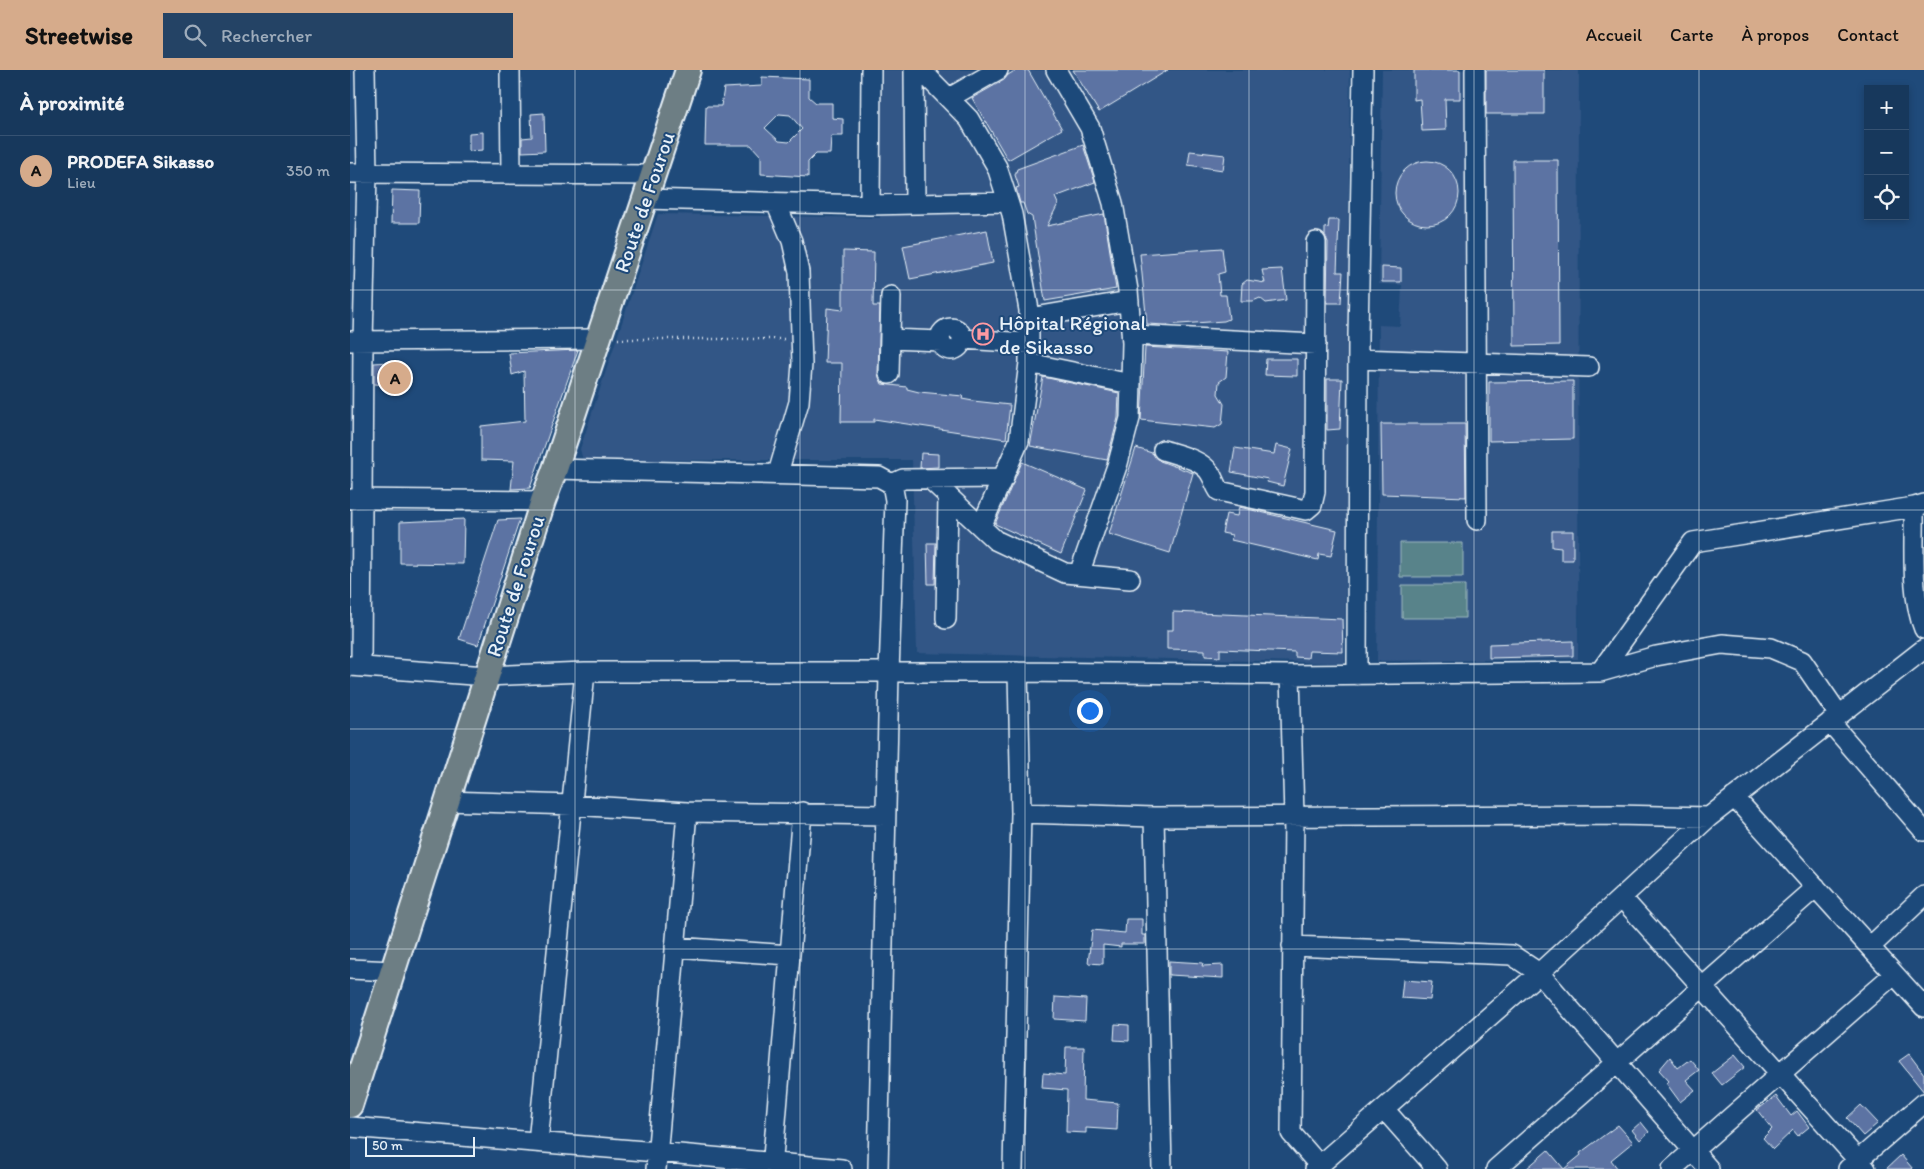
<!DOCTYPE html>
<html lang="fr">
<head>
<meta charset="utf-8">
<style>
	:root { --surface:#17385c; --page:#244365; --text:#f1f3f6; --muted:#9eacbb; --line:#365272; --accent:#d6ab8b }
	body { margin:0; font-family:Itim,sans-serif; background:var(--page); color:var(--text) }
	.controls { position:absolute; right:15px; top:15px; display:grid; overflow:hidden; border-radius:0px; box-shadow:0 2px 8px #0003 }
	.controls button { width:45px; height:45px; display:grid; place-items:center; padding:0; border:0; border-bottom:1px solid var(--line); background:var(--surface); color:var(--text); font:25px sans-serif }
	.scale { position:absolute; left:15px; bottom:12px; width:110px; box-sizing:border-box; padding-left:5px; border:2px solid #e8f1f8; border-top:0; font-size:14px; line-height:18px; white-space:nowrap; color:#e8f1f8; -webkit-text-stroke:4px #1f4a7a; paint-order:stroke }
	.you { position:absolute; left:739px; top:640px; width:18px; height:18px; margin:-12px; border:4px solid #fff; border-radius:50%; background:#1a73e8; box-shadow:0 0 0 8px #1a73e833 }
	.badge { display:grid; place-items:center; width:32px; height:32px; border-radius:50%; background:var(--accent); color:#111; font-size:16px; font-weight:700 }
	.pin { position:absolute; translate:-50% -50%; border:2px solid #fff; box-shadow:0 1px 5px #0006 }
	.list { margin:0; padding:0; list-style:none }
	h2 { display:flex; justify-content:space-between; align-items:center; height:65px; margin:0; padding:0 20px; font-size:21px }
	h2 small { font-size:16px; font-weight:400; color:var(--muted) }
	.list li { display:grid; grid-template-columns:32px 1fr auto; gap:15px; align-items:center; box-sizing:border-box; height:70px; padding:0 20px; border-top:1px solid var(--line) }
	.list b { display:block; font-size:19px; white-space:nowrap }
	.list p { margin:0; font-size:16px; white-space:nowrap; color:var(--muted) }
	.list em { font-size:16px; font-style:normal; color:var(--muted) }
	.icon { flex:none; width:28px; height:28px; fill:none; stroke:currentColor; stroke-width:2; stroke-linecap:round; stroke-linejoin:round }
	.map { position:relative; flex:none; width:1574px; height:1099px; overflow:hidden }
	header { display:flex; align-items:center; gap:30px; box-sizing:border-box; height:70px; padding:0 25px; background:var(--accent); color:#111 }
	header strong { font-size:24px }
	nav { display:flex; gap:28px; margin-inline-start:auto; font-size:18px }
	.search { width:350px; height:45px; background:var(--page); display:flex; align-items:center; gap:12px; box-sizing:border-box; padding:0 18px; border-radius:0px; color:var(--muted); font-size:19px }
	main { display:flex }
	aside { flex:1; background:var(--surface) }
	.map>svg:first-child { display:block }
</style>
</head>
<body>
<header>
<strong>Streetwise</strong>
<div class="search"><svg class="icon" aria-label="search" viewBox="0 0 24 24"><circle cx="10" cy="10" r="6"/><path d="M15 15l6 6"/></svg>Rechercher</div>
<nav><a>Accueil</a><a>Carte</a><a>À propos</a><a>Contact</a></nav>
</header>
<main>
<aside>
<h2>À proximité<small></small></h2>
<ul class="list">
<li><span class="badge">A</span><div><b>PRODEFA Sikasso</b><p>Lieu</p></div><em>350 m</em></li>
</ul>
</aside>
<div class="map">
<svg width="1574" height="1099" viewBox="0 0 1574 1099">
	<rect width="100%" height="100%" fill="#1f4a7a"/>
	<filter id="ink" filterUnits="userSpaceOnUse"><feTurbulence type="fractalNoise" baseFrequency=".02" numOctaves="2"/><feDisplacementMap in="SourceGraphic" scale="10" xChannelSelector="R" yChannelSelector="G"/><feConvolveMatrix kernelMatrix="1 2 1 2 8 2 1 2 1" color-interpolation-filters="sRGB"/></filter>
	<g filter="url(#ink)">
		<!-- built -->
		<path fill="#315686" d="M531,0H1000L995,593L567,583L562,390H233L230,379L308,144L530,148Z
			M1032,0H1229L1228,589L1027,591L1029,255L1050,256L1052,215L1029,214Z"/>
		<!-- green -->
		<path fill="#59838a" stroke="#a0bac1" d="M1050,473H1113V507H1050Z
			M1052,515H1115V548H1052Z"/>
		<!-- building -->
		<path fill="#5b73a3" stroke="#e8f1f8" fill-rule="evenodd" d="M666,0H678L712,59L658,90L622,28L654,10L658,5Z
			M723,0H818L749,42Z
			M1064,0H1110V29H1095L1096,60L1072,61L1070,29L1064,30Z
			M1136,0H1194V44H1136Z
			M412,7L459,9V27L466,33H482V48L493,49V66H481L480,84H466L458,92V107L411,104V86L401,75H355L356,36H371L374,18L412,16ZM429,44L440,45L452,59L439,72L429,71L415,58Z
			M194,43L195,81L172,82V68L182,67L181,44Z
			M133,62V80L119,81V63Z
			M733,75L745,112L705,127L708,134L697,156L754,144L766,219L695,231L682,147L677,144L673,133H670L666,118L669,117L665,105L667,99Z
			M840,81L875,85L873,100L838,95Z
			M1163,90H1208L1209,275L1164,276Z
			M1045 123a32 32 0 1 1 64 0a32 32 0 1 1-64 0Z
			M42,120L70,121L69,153H41Z
			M979,150H989L987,202H993L991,233H977L978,172L975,166V157L978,158Z
			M637,160L643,193L560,209L553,176Z
			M872,178L875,202L868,204L870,225H876L879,249L874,251L815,255L797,254L790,184Z
			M493,181L524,182L523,236H530L528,304L532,314L557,317V319L569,322L613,326L612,329L623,331L660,335L656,369L524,349V352H491L492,293H475L477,238L493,240Z
			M1032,197L1051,198V212H1032Z
			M932,199L936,230L916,233L910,228L903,231H891L892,214L897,210L915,213L912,200Z
			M795,277L878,282L876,307L869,312L868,324L874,334L872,354L865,358L791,350Z
			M228,280L180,418L161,419L164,391L131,390V356L175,351L174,301L162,305L159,283Z
			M916,289H947V306L915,305Z
			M40,292V301L56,302L55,316L24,314V293Z
			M693,307L769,323L768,348L757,390L680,376Z
			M977,309H992L990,359L977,360Z
			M1223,311V369L1139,371V312Z
			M1031,354H1115L1116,427L1032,424Z
			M926,375L942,379L933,416L917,412L918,409L881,402L885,378L924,384Z
			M786,378L802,383L810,391L843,403L820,483L759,464Z
			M571,383L588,384V397L570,398Z
			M672,392L737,420L711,484L645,454Z
			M889,437L987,460L981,486L969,484L968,490L881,470L882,465L872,463L876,444L887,446Z
			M114,449L113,494L50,493V452Z
			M170,449L128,575L109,569L148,450Z
			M1202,461H1223V490H1211V478L1202,477Z
			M577,473H586L585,514H578Z
			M823,542L992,549L993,582L959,581L958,588L945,587V582L870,579V587L855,586V580L817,579V560H823Z
			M1223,571V586L1139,588V574Z
			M776,849H792V865H795V874H771V877L753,875V894L738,893L742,860L775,863Z
			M819,891L853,893L852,896L873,895V908L819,905Z
			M1053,910L1082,912L1080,930L1051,928Z
			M705,927L736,929L735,951L704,949Z
			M765,954L779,955V971L764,970Z
			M716,977H734L733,1030L768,1033L767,1060L736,1058V1063L716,1062L717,1020L692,1018L693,1003L715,1005Z
			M1559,984L1574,1004V1022L1549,991Z
			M1385,985L1395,997L1372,1015L1362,1003Z
			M1320,987L1328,998L1340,989L1349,1000L1336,1010L1345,1020L1330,1032L1316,1013L1319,1011L1309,1000Z
			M1426,1026L1441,1046L1447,1041L1459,1057L1448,1066L1443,1060L1423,1079L1413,1068L1422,1059L1407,1040Z
			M1511,1035L1528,1053L1513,1066L1497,1048Z
			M1291,1052L1299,1062L1290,1070L1282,1060Z
			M1268,1055L1283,1072L1261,1090L1268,1099H1214L1231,1085L1230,1083Z
			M1198,1080L1214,1099H1176Z
			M1551,1085L1563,1099H1536Z"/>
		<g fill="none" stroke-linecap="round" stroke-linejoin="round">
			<!-- minor casing -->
			<g stroke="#e8f1f8" stroke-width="22">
				<path id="minor" d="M160,0L161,104
					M564,0L565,134
					M571,0L619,49L647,97L662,144L679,240V293L669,371L631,457
					M706,0L740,58L763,133L778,220L782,273L780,348L768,393L729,504
					M1125,0L1127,450
					M599,28L648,0
					M0,103L303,105
					M294,129L520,135L658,132
					M426,133L442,171L449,202L452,294L449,332L428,403
					M520,135L521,0
					M679,248L779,231
					M590 269a11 11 0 1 1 22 0a11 11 0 1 1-22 0Z
					M782,265L966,274
					M540,269L591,271
					M612,269L679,273
					M0,271L249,269
					M1008,289L1239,297
					M679,293L781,314
					M539,304L541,226
					M813,380C828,385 851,389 860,403C864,409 865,415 869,421L956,440L962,435L965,422L966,172
					M205,399L529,407L542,414L545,430L539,603L528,1099
					M580,409L645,470L715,503L780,509
					M542,414L553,409L654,408
					M1,429L193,431
					M1564,437C1565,474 1560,525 1574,559
					M596,549L598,426
					M0,596L136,606L235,602H668L940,605L1250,602L1306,586L1372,574L1421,578L1452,591L1489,645
					M11,596L13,271L17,103L15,0
					M1250,602L1343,472L1564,437L1574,434
					M940,605L944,746L941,1063L969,1095
					M1007,605L1008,266L1013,0
					M1480,652L1574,761
					M1384,727L1574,937
					M96,731L222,735L337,742L535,745
					M671,743L804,747L1264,745L1359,747
					M804,747L812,1099
					M1272,828L1516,1099
					M942,876L1162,885L1189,903L1359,1099
					M325,877L440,885
					M1520,877L1574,826
					M0,899L43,901
					M1034,1039L1087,1099
					M0,1057L307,1082L492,1099
					M188,1072L235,602
					M306,1099L337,742
					M422,1099L452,742
					M663,1099L671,743L668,602
					M965,1099L1189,903L1359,747L1574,579
					M1146,1099L1466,817
					M1322,1099L1544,904
					M1498,1099L1574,1033"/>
			</g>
			<!-- major casing -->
			<g stroke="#e8f1f8" stroke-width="28">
				<path id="major" d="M0,1035L193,431L205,399L338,0"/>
			</g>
			<!-- path -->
			<path stroke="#e8f1f8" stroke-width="2.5" stroke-dasharray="1 4" stroke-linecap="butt" d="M268,269H435"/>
			<!-- minor -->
			<use href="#minor" stroke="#1f4a7a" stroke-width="19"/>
			<!-- major -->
			<use href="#major" stroke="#6d7e84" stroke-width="24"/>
		</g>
	</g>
	<!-- grid -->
	<path fill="none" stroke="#e8f1f8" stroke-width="1" stroke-opacity="0.55" d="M225,0V1099M450,0V1099M675,0V1099M899,0V1099M1124,0V1099M1349,0V1099M0,220H1574M0,440H1574M0,659H1574M0,879H1574"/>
	<!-- icons -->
	<defs>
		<g id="hospital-ring" transform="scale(1.125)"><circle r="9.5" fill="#1f4a7a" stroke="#ff9aa2" stroke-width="1.5"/><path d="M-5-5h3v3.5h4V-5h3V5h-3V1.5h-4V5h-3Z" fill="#ff9aa2"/></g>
	</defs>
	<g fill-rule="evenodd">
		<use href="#hospital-ring" x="633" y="264"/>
	</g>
	<g text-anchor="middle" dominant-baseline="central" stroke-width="4" stroke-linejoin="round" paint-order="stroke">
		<!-- street labels -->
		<g font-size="21" fill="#e8f1f8" stroke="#1f4a7a">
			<text transform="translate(294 132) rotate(-71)">Route de Fourou</text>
			<text transform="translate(165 516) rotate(-72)">Route de Fourou</text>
		</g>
		<!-- poi labels -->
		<g font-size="21" fill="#e8f1f8" stroke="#1f4a7a" text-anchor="start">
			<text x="649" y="252">Hôpital Régional<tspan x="649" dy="24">de Sikasso</tspan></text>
		</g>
	</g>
</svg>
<div class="controls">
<button>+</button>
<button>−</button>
<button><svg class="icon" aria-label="locate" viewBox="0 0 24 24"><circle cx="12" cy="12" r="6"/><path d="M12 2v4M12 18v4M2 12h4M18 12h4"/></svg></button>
</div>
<div class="scale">50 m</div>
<div class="you"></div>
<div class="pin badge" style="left:45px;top:308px">A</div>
</div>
</main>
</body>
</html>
